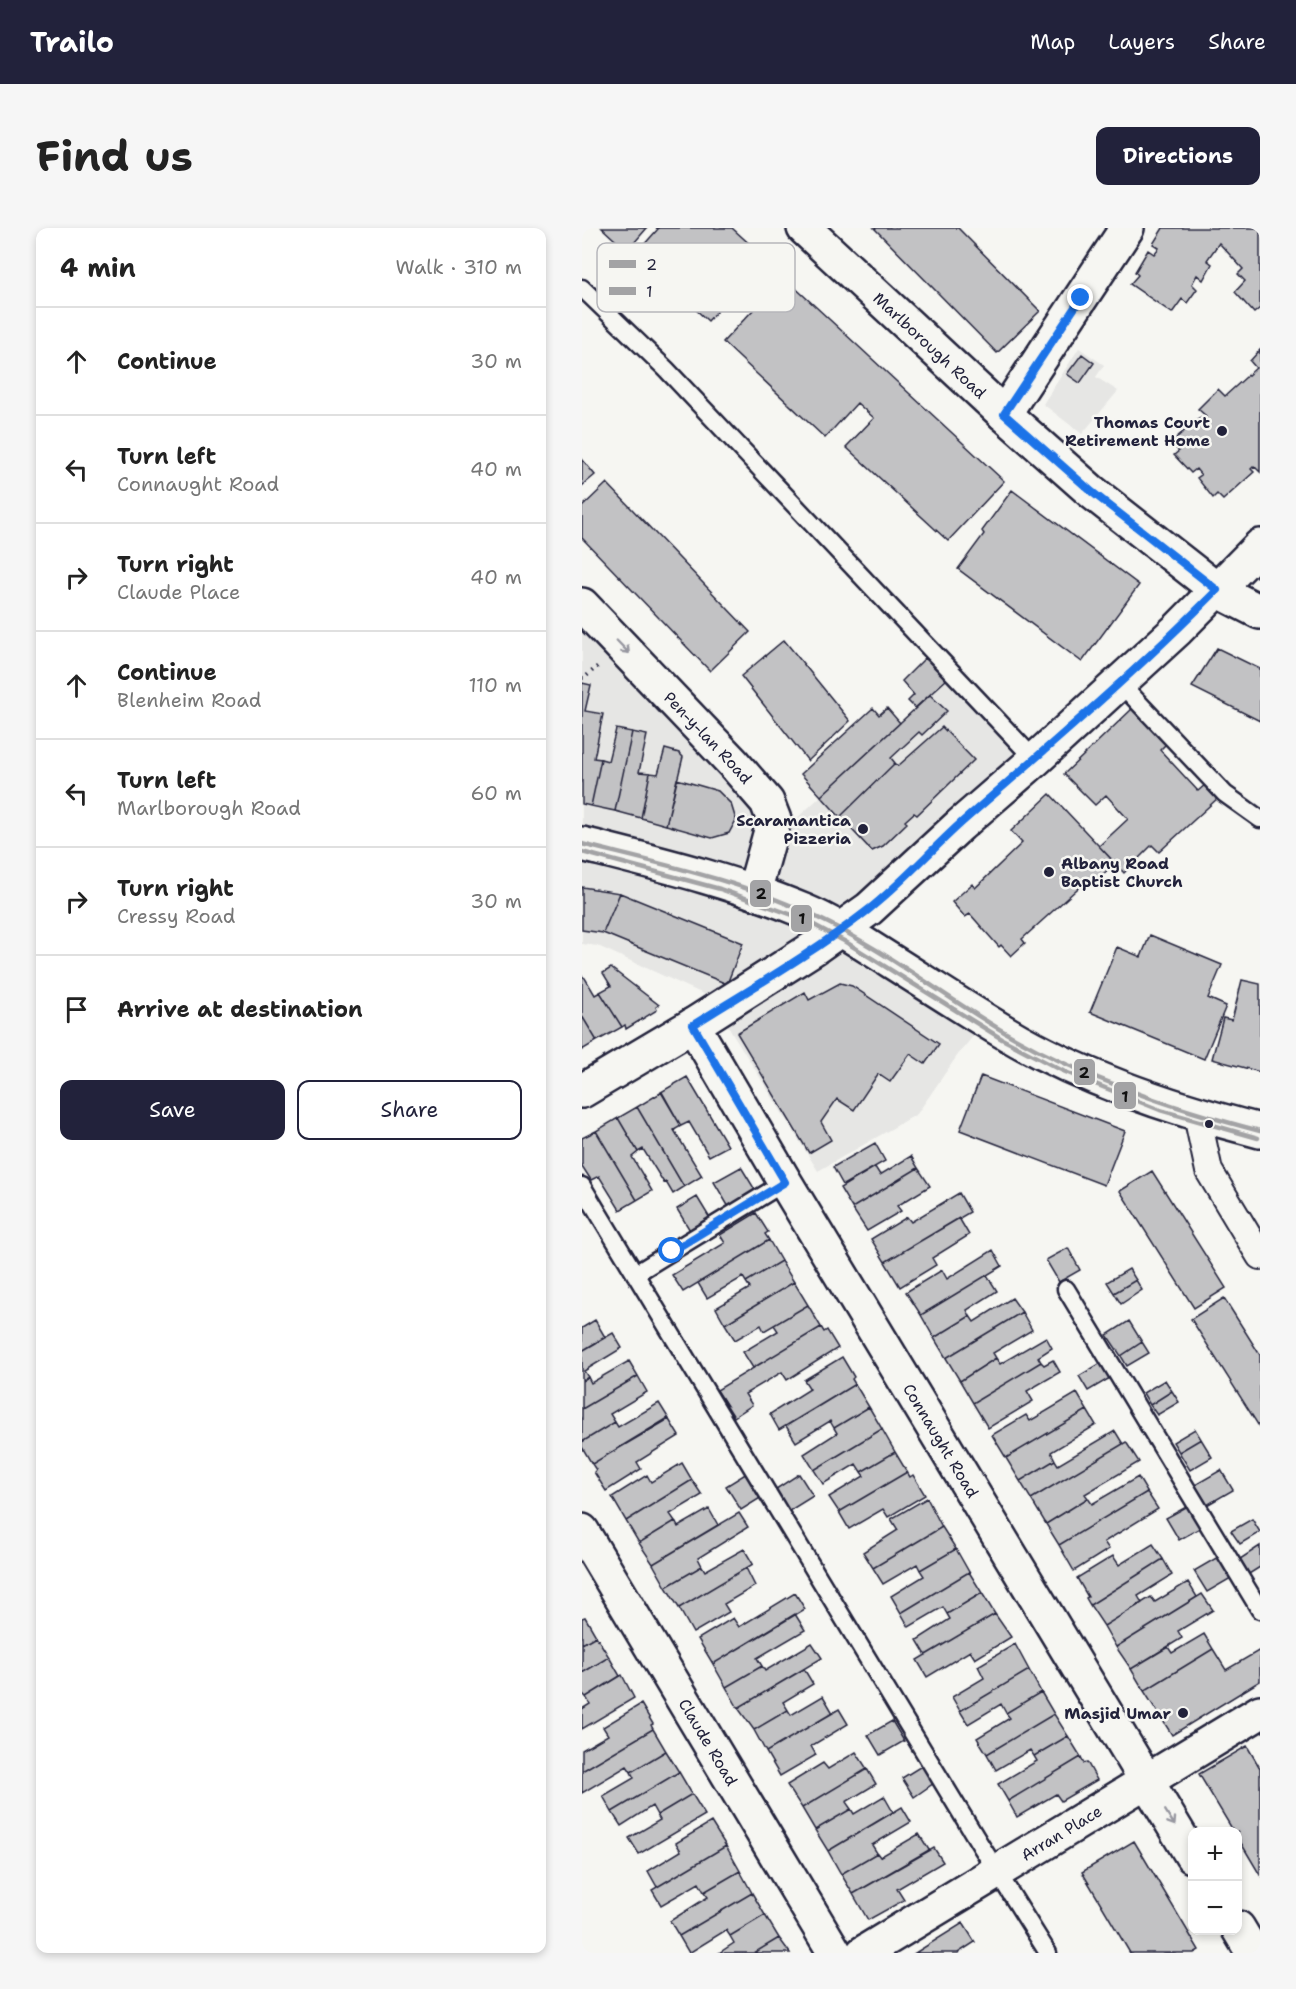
<!DOCTYPE html>
<html lang="en">
<head>
<meta charset="utf-8">
<style>
	:root { --surface:#fff; --page:#f6f6f6; --text:#222; --muted:#767676; --line:#e0e0e0; --accent:#22223b }
	body { margin:0; font-family:"Shantell Sans",sans-serif; background:var(--page); color:var(--text) }
	.controls { position:absolute; right:18px; bottom:18px; display:grid; overflow:hidden; border-radius:12px; box-shadow:0 3px 9px #0003 }
	.controls button { width:54px; height:54px; display:grid; place-items:center; padding:0; border:0; border-bottom:2px solid var(--line); background:var(--surface); color:var(--text); font:30px sans-serif }
	.stop { position:absolute; width:18px; height:18px; margin:-14px; border:4px solid #1a73e8; border-radius:50%; background:#fff }
	.stop.end { background:#1a73e8; border-color:#fff; box-shadow:0 2px 6px #0008 }
	.list { margin:0; padding:0; list-style:none }
	h2 { display:flex; justify-content:space-between; align-items:center; height:78px; margin:0; padding:0 24px; font-size:26px }
	h2 small { font-size:20px; font-weight:400; color:var(--muted) }
	.list li { display:grid; grid-template-columns:39px 1fr auto; gap:18px; align-items:center; box-sizing:border-box; height:108px; padding:0 24px; border-top:2px solid var(--line) }
	.list b { display:block; font-size:22px; white-space:nowrap }
	.list p { margin:0; font-size:20px; white-space:nowrap; color:var(--muted) }
	.list em { font-size:20px; font-style:normal; color:var(--muted) }
	.actions { display:flex; gap:12px; padding:18px 24px }
	.actions a { flex:1; padding:14px 0; border:2px solid var(--accent); border-radius:12px; text-align:center; font-size:21px; color:var(--accent) }
	.actions .main { background:var(--accent); color:#fff }
	.icon { flex:none; width:33px; height:33px; fill:none; stroke:currentColor; stroke-width:2; stroke-linecap:round; stroke-linejoin:round }
	.map { position:relative; flex:none; width:678px; height:1725px; overflow:hidden; border-radius:12px }
	header { display:flex; align-items:center; gap:36px; box-sizing:border-box; height:84px; padding:0 30px; background:var(--accent); color:#fff }
	header strong { font-size:28px }
	nav { display:flex; gap:33px; margin-inline-start:auto; font-size:21px }
	.intro { display:flex; align-items:center; justify-content:space-between; box-sizing:border-box; height:144px; padding:0 36px }
	h1 { margin:0; font-size:42px }
	.button { padding:15px 27px; border-radius:12px; background:var(--accent); color:#fff; font-size:21px; font-weight:700 }
	main { display:flex; gap:36px; padding:0 36px }
	aside { flex:1; background:var(--surface); border-radius:12px; box-shadow:0 3px 9px #0003 }
	.map>svg:first-child { display:block }
</style>
</head>
<body>
<header>
<strong>Trailo</strong>
<nav><a>Map</a><a>Layers</a><a>Share</a></nav>
</header>
<div class="intro"><h1>Find us</h1><a class="button">Directions</a></div>
<main>
<aside>
<h2>4 min<small>Walk · 310 m</small></h2>
<ul class="list">
<li><svg class="icon" aria-label="ahead" viewBox="0 0 24 24"><path d="M12 20V5M6 11l6-6 6 6"/></svg><div><b>Continue</b></div><em>30 m</em></li>
<li><svg class="icon" aria-label="left" viewBox="0 0 24 24"><path d="M17 20v-9H6M10 6l-5 5 5 5"/></svg><div><b>Turn left</b><p>Connaught Road</p></div><em>40 m</em></li>
<li><svg class="icon" aria-label="right" viewBox="0 0 24 24"><path d="M7 20v-9h11M14 6l5 5-5 5"/></svg><div><b>Turn right</b><p>Claude Place</p></div><em>40 m</em></li>
<li><svg class="icon" aria-label="ahead" viewBox="0 0 24 24"><path d="M12 20V5M6 11l6-6 6 6"/></svg><div><b>Continue</b><p>Blenheim Road</p></div><em>110 m</em></li>
<li><svg class="icon" aria-label="left" viewBox="0 0 24 24"><path d="M17 20v-9H6M10 6l-5 5 5 5"/></svg><div><b>Turn left</b><p>Marlborough Road</p></div><em>60 m</em></li>
<li><svg class="icon" aria-label="right" viewBox="0 0 24 24"><path d="M7 20v-9h11M14 6l5 5-5 5"/></svg><div><b>Turn right</b><p>Cressy Road</p></div><em>30 m</em></li>
<li><svg class="icon" aria-label="arrive" viewBox="0 0 24 24"><path d="M6 21V4h12l-3 4 3 4H6"/></svg><div><b>Arrive at destination</b></div></li>
</ul>
<div class="actions"><a class="main">Save</a><a>Share</a></div>
</aside>
<div class="map">
<svg width="678" height="1725" viewBox="0 0 678 1725">
	<rect width="100%" height="100%" fill="#f6f6f2"/>
	<filter id="ink" filterUnits="userSpaceOnUse"><feTurbulence type="fractalNoise" baseFrequency=".0167" numOctaves="2"/><feDisplacementMap in="SourceGraphic" scale="12" xChannelSelector="R" yChannelSelector="G"/><feConvolveMatrix kernelMatrix="1 2 1 2 8 2 1 2 1" color-interpolation-filters="sRGB"/></filter>
	<g filter="url(#ink)">
		<!-- built -->
		<path fill="#e6e6e4" d="M497,120L522,137L514,149L536,163L500,206L461,176Z
			M0,377L152,536L186,617L371,446L453,532L260,702L404,792L375,828L335,886L236,943L128,769L16,718L0,716Z"/>
		<!-- building -->
		<path fill="#c2c2c4" stroke="#22223b" stroke-width="1.5" d="M20,0H65L45,23Z
			M74,0H150L183,30L126,93L110,78L123,65L113,56L126,42L114,32L90,58L77,47L66,59L43,38L76,1Z
			M292,0H376L458,83L415,125Z
			M581,0H678V80L672,85L653,64L663,53L656,46L661,41L637,15L625,32L630,36L621,52L615,47L610,56L615,61L605,75L600,71L590,85L548,56L556,47L553,44L566,22L572,26L577,20L571,16Z
			M194,42L422,253L366,313L264,219L292,190L275,175L243,210L141,114L171,82L163,75Z
			M678,122V244L672,238L669,241L672,244L641,272L635,266L631,270L615,250L619,247L614,241L609,245L592,227L597,223L588,215L619,189L620,191L624,188L616,181L636,161L643,168L674,140L668,133Z
			M500,126L512,135L498,155L485,146Z
			M0,231L13,247L0,258Z
			M25,255L168,404L128,443L0,310V279Z
			M430,262L557,357L500,434L376,341L402,306L400,303Z
			M202,412L268,493L226,533L159,448Z
			M635,420L678,441V493L610,459Z
			M343,430L365,451L333,480L326,473L332,467L320,453Z
			M0,455L9,457L3,483L21,486L12,530L19,531L9,578L0,576Z
			M348,467L365,483L340,507L337,504L309,530L313,535L258,589L239,568Z
			M291,480L297,487L305,480L318,495L239,568L219,546Z
			M551,480L585,515L578,522L616,563L624,556L636,570L577,624L570,617L542,645L517,618L546,591L524,567L513,577L482,546Z
			M360,499L392,532L335,587L332,585L323,593L325,595L301,618L290,623L258,589L313,535L316,538Z
			M34,501L50,504L33,583L9,578L19,531L26,533Z
			M50,504L65,507L57,544L68,545L59,590L33,583Z
			M83,521L97,525L101,529L84,597L59,590L68,545L76,546Z
			M95,551L136,563L149,576L154,592L147,605L130,610L84,597Z
			M468,566L533,635L510,657L505,652L440,711L443,715L429,728L419,717L417,719L388,686L383,689L370,674L390,656L393,660L440,615L429,603Z
			M0,659L38,665L21,705L0,702Z
			M38,665L161,715L145,756L21,705Z
			M568,707L640,737L626,770L644,778L622,831L508,784L535,719L559,729Z
			M29,740L77,777L74,779L75,782L44,801L43,797L40,799L18,764L29,758L21,745Z
			M0,748L3,750L13,767L18,764L40,799L15,813L0,788Z
			M660,752L678,756V844L630,831L641,790L650,792Z
			M258,755L270,758L357,816L343,836L328,826L308,854L296,846L272,882L255,871L239,894L249,912L227,925L155,805L223,764L227,772Z
			M0,788L15,813L0,822Z
			M399,848L543,903L522,957L378,902Z
			M105,849L146,918L127,928L107,894L99,898L79,864Z
			M80,864L99,898L92,902L120,948L102,959L55,879Z
			M55,879L102,959L91,966L84,954L82,955L61,921L56,924L36,890Z
			M36,890L56,924L50,929L70,963L55,972L14,903Z
			M14,903L55,972L38,982L17,948L9,952L0,938V910Z
			M293,915L303,933L261,957L251,939Z
			M329,928L336,940L270,980L258,960L293,939L298,947Z
			M159,939L175,965L148,981L132,954Z
			M336,940L348,958L315,978L319,983L285,1003L270,980Z
			M570,943L644,1060L612,1080L538,963Z
			M377,965L388,984L303,1034L289,1011L325,989L329,994Z
			M115,969L129,992L109,1004L95,981Z
			M174,985L186,1004L183,1006L187,1012L101,1064L90,1047L143,1015L138,1007Z
			M377,990L387,1007L350,1030L354,1037L318,1059L303,1034Z
			M187,1012L199,1033L164,1054L161,1049L125,1070L116,1055Z
			M486,1020L498,1042L477,1054L464,1032Z
			M411,1022L420,1038L339,1087L324,1064L360,1042L365,1051Z
			M199,1033L212,1054L143,1096L134,1080L168,1060L164,1054Z
			M547,1041L554,1052L532,1065L525,1054Z
			M405,1047L415,1063L385,1082L388,1088L352,1110L339,1087Z
			M554,1052L560,1062L539,1076L532,1065Z
			M212,1054L226,1077L182,1103L179,1097L153,1112L143,1096Z
			M430,1070L440,1084L364,1130L352,1110L388,1088L392,1094Z
			M642,1070L678,1127V1200L609,1091Z
			M226,1077L239,1099L171,1140L161,1124L196,1103L192,1097Z
			M440,1084L450,1102L411,1125L414,1130L378,1153L364,1130Z
			M13,1092L23,1109L0,1123V1100Z
			M547,1093L560,1114L539,1128L525,1107Z
			M239,1099L242,1104L245,1102L256,1120L205,1152L200,1144L163,1166L170,1177L152,1189L135,1162Z
			M31,1105L40,1120L2,1143L6,1149L0,1153V1123Z
			M464,1109L470,1120L456,1129L459,1134L391,1175L378,1153L414,1130L418,1136Z
			M560,1114L567,1125L545,1138L539,1128Z
			M260,1129L272,1149L270,1151L273,1156L197,1202L188,1186L228,1161L222,1152Z
			M471,1132L478,1144L445,1163L451,1173L406,1200L391,1175L459,1134L462,1137Z
			M47,1133L56,1148L0,1181V1153L6,1149L9,1155Z
			M519,1135L528,1150L506,1163L497,1148Z
			M56,1148L65,1164L28,1186L33,1194L0,1214V1181Z
			M583,1152L590,1163L568,1177L561,1165Z
			M273,1156L287,1179L252,1200L248,1193L214,1214L204,1198Z
			M590,1163L597,1174L575,1187L568,1177Z
			M495,1165L505,1182L424,1230L410,1207L444,1187L448,1193Z
			M77,1175L87,1191L10,1236L0,1219V1214L33,1194L36,1199Z
			M287,1179L300,1201L232,1242L222,1226L255,1205L252,1200Z
			M505,1182L514,1197L469,1224L473,1232L438,1253L424,1230Z
			M86,1190L97,1208L55,1234L59,1241L24,1263L12,1244L14,1242L10,1236Z
			M300,1201L313,1224L279,1244L274,1236L241,1256L232,1242Z
			M613,1201L619,1211L597,1224L591,1214Z
			M533,1203L541,1216L449,1271L438,1253L473,1232L476,1237Z
			M619,1211L630,1229L608,1242L597,1224Z
			M544,1214L557,1234L503,1266L506,1270L464,1296L449,1271Z
			M313,1224L325,1244L257,1284L247,1269L282,1248L279,1244Z
			M100,1235L110,1252L44,1293L30,1269L65,1247L69,1254Z
			M639,1242L651,1262L625,1277L613,1257Z
			M325,1244L328,1249L331,1247L343,1267L306,1289L301,1281L267,1301L257,1284Z
			M165,1245L180,1269L159,1282L144,1258Z
			M217,1246L231,1268L207,1283L194,1261Z
			M556,1249L565,1264L477,1317L464,1296L506,1270L510,1276Z
			M110,1252L120,1267L88,1286L93,1293L57,1315L44,1293Z
			M565,1264L576,1281L522,1314L527,1321L492,1343L477,1317Z
			M345,1270L360,1299L291,1340L281,1324L316,1302L309,1291Z
			M606,1278L618,1300L597,1312L584,1290Z
			M127,1281L136,1297L71,1336L57,1315L93,1293L96,1299Z
			M157,1285L166,1299L116,1330L120,1338L84,1359L71,1336Z
			M670,1291L678,1304L658,1316L649,1303Z
			M360,1299L374,1321L338,1342L335,1336L301,1356L291,1340Z
			M571,1316L581,1331L508,1377L504,1370L506,1369L495,1350L531,1328L537,1337Z
			M678,1318V1339L667,1346L658,1331Z
			M162,1321L171,1336L97,1380L84,1359L120,1338L123,1343Z
			M374,1321L387,1344L319,1385L309,1368L342,1348L338,1342Z
			M636,1329L649,1350L625,1364L612,1343Z
			M581,1331L590,1347L556,1368L560,1375L522,1398L508,1377Z
			M164,1340L173,1358L142,1376L147,1384L111,1405L97,1380Z
			M387,1344L400,1365L365,1386L361,1379L327,1399L319,1385Z
			M606,1354L615,1369L534,1419L522,1398L569,1369L573,1374Z
			M213,1365L223,1381L131,1436L116,1411L151,1390L157,1399Z
			M400,1365L413,1386L344,1427L335,1412L368,1391L365,1386Z
			M620,1366L631,1382L596,1403L600,1410L549,1441L534,1419Z
			M213,1386L223,1402L175,1430L180,1438L144,1459L131,1436Z
			M413,1386L429,1409L393,1431L388,1423L345,1449L335,1432Z
			M3,1389L14,1408L0,1416V1390Z
			M622,1406L631,1421L562,1463L549,1441L586,1419L590,1425Z
			M14,1408L27,1429L0,1445V1416Z
			M230,1415L240,1430L156,1480L144,1459L180,1438L183,1443Z
			M433,1416L447,1442L378,1483L370,1469L402,1450L396,1438Z
			M631,1421L644,1442L678,1422V1453L590,1507L562,1463Z
			M27,1429L38,1448L4,1469L0,1465V1445Z
			M222,1441L231,1456L201,1474L206,1482L172,1502L156,1480Z
			M447,1442L459,1464L424,1485L419,1476L386,1496L378,1483Z
			M40,1447L52,1470L0,1501V1481L8,1476L4,1469Z
			M459,1464L472,1486L405,1526L395,1510L428,1490L424,1485Z
			M241,1468L251,1485L184,1524L172,1502L206,1482L209,1487Z
			M59,1476L71,1496L69,1497L71,1501L0,1543V1522L26,1507L21,1499Z
			M257,1481L266,1496L229,1518L234,1527L198,1548L184,1524Z
			M472,1486L486,1508L452,1528L448,1522L414,1542L405,1526Z
			M310,1493L322,1513L298,1527L286,1507Z
			M71,1501L84,1523L49,1544L45,1538L0,1565V1543Z
			M486,1508L499,1529L426,1573L416,1556L455,1533L452,1528Z
			M665,1518L678,1540V1647L656,1610V1604H652L617,1546Z
			M84,1523L97,1544L30,1584L21,1568L52,1550L49,1544Z
			M274,1524L285,1541L220,1580L205,1557L241,1535L246,1541Z
			M499,1529L502,1535L505,1534L515,1552L479,1573L474,1566L435,1589L426,1573Z
			M341,1537L352,1555L332,1569L320,1550Z
			M285,1541L294,1556L264,1574L269,1581L233,1602L220,1580Z
			M97,1544L110,1566L75,1587L70,1578L39,1598L30,1584Z
			M110,1566L123,1587L57,1626L47,1610L78,1592L75,1587Z
			M302,1568L311,1584L246,1623L233,1602L269,1581L272,1586Z
			M320,1579L329,1594L290,1617L295,1625L259,1646L246,1623Z
			M129,1594L144,1618L75,1659L66,1643L99,1623L94,1615Z
			M337,1606L347,1622L271,1666L259,1646L295,1625L298,1629Z
			M552,1613L617,1722L612,1725H548L500,1644Z
			M144,1618L158,1643L122,1664L117,1655L79,1677L70,1662Z
			M352,1620L361,1634L315,1661L322,1672L286,1692L271,1666Z
			M158,1643L170,1665L97,1708L88,1693L126,1669L122,1664Z
			M170,1665L183,1687L148,1708L144,1702L107,1725L97,1708Z
			M183,1687L197,1710L172,1725H137L152,1715L148,1708Z
			M381,1695L393,1714L376,1725H333Z
			M197,1710L208,1725H172Z"/>
		<g fill="none" stroke-linecap="round" stroke-linejoin="round">
			<!-- service casing -->
			<g stroke="#22223b" stroke-width="21">
				<path id="service" d="M0,60L84,141L453,532
					M538,455L643,566L678,591
					M0,958L399,1618L466,1725
					M53,1046L203,954
					M484,1061L678,1382"/>
			</g>
			<!-- pedestrian casing -->
			<g stroke="#22223b" stroke-width="30">
				<path id="pedestrian" d="M615,887L627,943L678,1028"/>
			</g>
			<!-- minor casing -->
			<g stroke="#22223b" stroke-width="38">
				<g id="minor">
					<path d="M422,186L545,0"/>
					<path id="s1" d="M0,377L152,536L185,574L192,592L172,664"/>
					<path id="s2" d="M111,797L203,954L610,1628"/>
					<path d="M0,863L111,797L232,720L287,681L378,597L453,532L596,401L678,318"/>
					<path id="s3" d="M0,1303L253,1725"/>
					<path d="M656,1700L671,1725"/>
					<path id="s4" d="M281,1725L678,1484"/>
				</g>
			</g>
			<!-- tertiary casing -->
			<g stroke="#22223b" stroke-width="38">
				<g id="tertiary">
					<path id="s5" d="M222,0L422,186L510,264L635,362L678,384"/>
				</g>
			</g>
			<!-- primary casing -->
			<g stroke="#22223b" stroke-width="38">
				<path id="primary" d="M0,616C75,635 151,653 222,683C253,696 280,715 309,733C347,757 385,782 424,805C501,851 592,881 678,903"/>
			</g>
			<!-- path -->
			<path stroke="#22223b" stroke-width="4" stroke-dasharray="1.5 4.5" stroke-linecap="butt" d="M0,450H2L16,438"/>
			<!-- service -->
			<use href="#service" stroke="#f6f6f2" stroke-width="16"/>
			<!-- pedestrian -->
			<use href="#pedestrian" stroke="#f6f6f2" stroke-width="26"/>
			<!-- minor -->
			<use href="#minor" stroke="#f6f6f2" stroke-width="33"/>
			<!-- tertiary -->
			<use href="#tertiary" stroke="#f6f6f2" stroke-width="33"/>
			<!-- primary -->
			<use href="#primary" stroke="#f6f6f2" stroke-width="33"/>
			<!-- bus-1 casing -->
			<g stroke="#f6f6f2" stroke-width="9">
				<path id="bus-1" d="M0,616C79,636 161,653 234,689C300,720 361,768 424,805C504,851 590,880 678,903"/>
			</g>
			<!-- bus-2 casing -->
			<g stroke="#f6f6f2" stroke-width="9">
				<path id="bus-2" d="M0,624L138,661L219,690L262,713L420,811L481,843L578,882L676,910"/>
			</g>
			<!-- bus-1 -->
			<use href="#bus-1" stroke="#a3a3a5" stroke-width="4.5"/>
			<!-- bus-2 -->
			<use href="#bus-2" stroke="#a3a3a5" stroke-width="4.5"/>
		</g>
		<!-- one-way arrows -->
		<defs><path id="oneway-shaft" d="M-6 0H5M1.5-3L5.5 0L1.5 3" fill="none" stroke-width="1.6" stroke-linecap="round" stroke-linejoin="round" transform="scale(1.5)"/></defs>
		<g stroke="#9797a0">
			<use href="#oneway-shaft" transform="translate(41 419) rotate(46)"/>
			<use href="#oneway-shaft" transform="translate(588 1590) rotate(58)"/>
		</g>
	</g>
	<g fill="none" stroke-linecap="round" stroke-linejoin="round" filter="url(#ink)">
		<!-- route -->
		<path stroke="#1a73e8" stroke-width="8" d="M90,1023L203,954L111,797C170,760 231,725 286,682C319,656 348,623 379,595C466,519 554,444 635,362L510,264L422,186L499,70"/>
	</g>
	<!-- markers -->
	<g fill="#22223b" stroke="#f6f6f2" stroke-width="2">
		<circle cx="640" cy="203" r="6"/>
		<circle cx="281" cy="601" r="6"/>
		<circle cx="467" cy="644" r="6"/>
		<circle cx="627" cy="896" r="5"/>
		<circle cx="601" cy="1485" r="6"/>
	</g>
	<g text-anchor="middle" dominant-baseline="central" stroke-width="5" stroke-linejoin="round" paint-order="stroke">
		<!-- street labels -->
		<g font-size="16" fill="#22223b" stroke="#f6f6f2">
			<text stroke="none"><textPath href="#s5" startOffset="172">Marlborough Road</textPath></text>
			<text stroke="none"><textPath href="#s1" startOffset="183">Pen-y-lan Road</textPath></text>
			<text stroke="none"><textPath href="#s2" startOffset="484">Connaught Road</textPath></text>
			<text stroke="none"><textPath href="#s3" startOffset="246">Claude Road</textPath></text>
			<text stroke="none"><textPath href="#s4" startOffset="232">Arran Place</textPath></text>
		</g>
		<!-- poi labels -->
		<g font-size="16" font-weight="bold" fill="#22223b" stroke="#f6f6f2" text-anchor="end">
			<text x="628" y="194">Thomas Court<tspan x="628" dy="18">Retirement Home</tspan></text>
			<text x="269" y="592">Scaramantica<tspan x="269" dy="18">Pizzeria</tspan></text>
			<text x="479" y="635" text-anchor="start">Albany Road<tspan x="479" dy="18">Baptist Church</tspan></text>
			<text x="589" y="1485">Masjid Umar</text>
		</g>
	</g>
	<!-- legend -->
	<rect x="15" y="15" width="198" height="69" rx="9" fill="#f6f6f2" stroke="#b6b6bb" stroke-width="1.5"/>
	<rect x="27" y="32" width="27" height="8" fill="#a3a3a5"/>
	<rect x="27" y="59" width="27" height="8" fill="#a3a3a5"/>
	<g font-size="16" fill="#22223b">
		<text x="64" y="42">2</text>
		<text x="64" y="69">1</text>
	</g>
	<g stroke="#f6f6f2" stroke-width="2">
		<rect x="167" y="651" width="23" height="29" rx="6" fill="#a3a3a5"/>
		<rect x="208" y="676" width="23" height="29" rx="6" fill="#a3a3a5"/>
		<rect x="491" y="830" width="23" height="28" rx="6" fill="#a3a3a5"/>
		<rect x="531" y="853" width="24" height="29" rx="6" fill="#a3a3a5"/>
	</g>
	<g font-size="16" text-anchor="middle" font-weight="bold" fill="#111">
		<text x="179" y="671">2</text>
		<text x="220" y="696">1</text>
		<text x="502" y="850">2</text>
		<text x="543" y="874">1</text>
	</g>
</svg>
<div class="controls">
<button>+</button>
<button>−</button>
</div>
<div class="stop" style="left:90px;top:1023px"></div>
<div class="stop end" style="left:499px;top:70px"></div>
</div>
</main>
</body>
</html>
